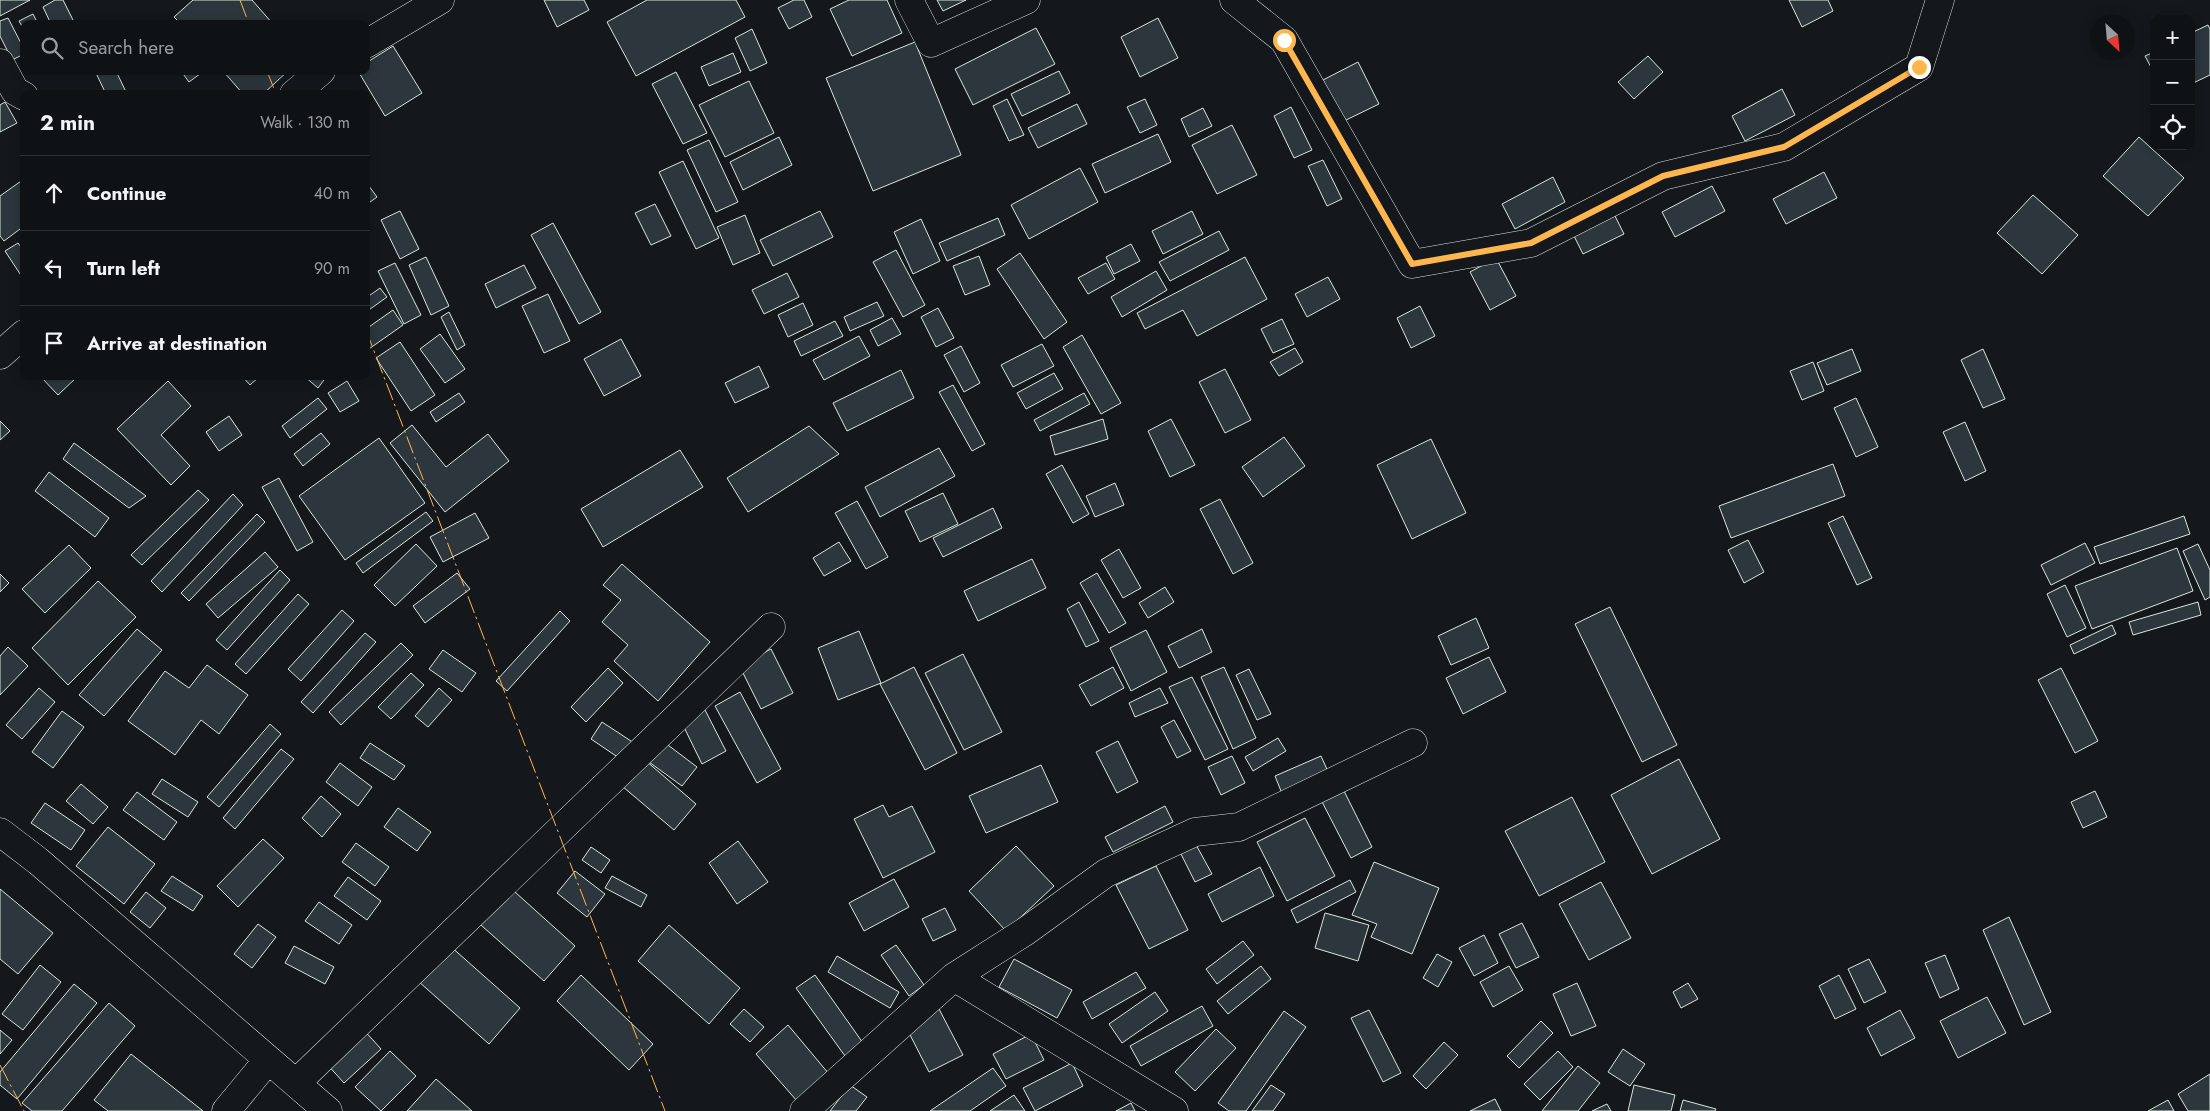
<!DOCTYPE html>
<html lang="en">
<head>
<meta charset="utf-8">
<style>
	:root { --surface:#0f1215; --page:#1d2022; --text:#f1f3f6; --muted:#9b9ea0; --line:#2f3234 }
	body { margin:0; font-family:Jost,sans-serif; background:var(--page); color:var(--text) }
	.controls { position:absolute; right:15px; top:15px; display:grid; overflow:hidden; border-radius:10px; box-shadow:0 2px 12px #0003 }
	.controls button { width:45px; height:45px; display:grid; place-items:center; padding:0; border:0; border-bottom:1px solid var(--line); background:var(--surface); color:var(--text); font:25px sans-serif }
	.compass { position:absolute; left:2090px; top:15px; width:45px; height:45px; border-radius:50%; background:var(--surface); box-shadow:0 2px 12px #0003; rotate:154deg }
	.stop { position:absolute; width:15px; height:15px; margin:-11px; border:4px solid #ffb74d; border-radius:50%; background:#fff }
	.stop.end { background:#ffb74d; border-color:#fff; box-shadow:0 1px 5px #0008 }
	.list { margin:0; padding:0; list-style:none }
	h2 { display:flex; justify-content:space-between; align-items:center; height:65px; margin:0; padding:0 20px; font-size:21px }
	h2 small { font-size:16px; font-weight:400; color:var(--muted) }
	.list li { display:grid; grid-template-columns:32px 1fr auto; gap:15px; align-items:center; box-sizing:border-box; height:75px; padding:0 20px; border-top:1px solid var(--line) }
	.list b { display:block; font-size:19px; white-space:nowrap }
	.list em { font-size:16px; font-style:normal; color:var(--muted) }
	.icon { flex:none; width:28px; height:28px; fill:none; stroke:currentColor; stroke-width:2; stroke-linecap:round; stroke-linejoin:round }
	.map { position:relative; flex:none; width:2210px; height:1111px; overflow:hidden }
	.search { position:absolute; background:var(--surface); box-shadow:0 2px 12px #0003; left:20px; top:20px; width:350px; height:55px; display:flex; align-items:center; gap:12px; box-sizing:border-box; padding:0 18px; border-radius:10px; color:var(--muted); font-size:19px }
	.panel { position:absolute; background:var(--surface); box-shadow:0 2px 12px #0003; left:20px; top:90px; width:350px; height:290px; border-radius:10px }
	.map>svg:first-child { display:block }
</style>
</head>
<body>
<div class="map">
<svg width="2210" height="1111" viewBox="0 0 2210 1111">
	<rect width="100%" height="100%" fill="#14181c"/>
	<!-- building -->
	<path fill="#2c363c" stroke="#d8e6dc" d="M0,0H30L0,16Z
		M55,0H63L75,24H51L43,7Z
		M193,0H252L273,24H181L174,17Z
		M544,0H584L589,10L557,27Z
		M647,0H736L745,17L636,76L607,22Z
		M794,0H804L812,17L789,29L778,8Z
		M849,0H887L902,33L852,56L830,9Z
		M937,0H966L943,11Z
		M1789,0H1828L1833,11L1802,27Z
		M33,14L38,24H24V30L19,21Z
		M8,18L24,49V54L12,60L0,36V21Z
		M1158,18L1178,58L1140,77L1121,37Z
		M2208,25L2210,29V75L2191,84V33Z
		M1036,28L1055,64L973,105L955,69Z
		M752,29L767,63L750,71L735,38Z
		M915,42L961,155L873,191L826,78Z
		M393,46L422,93L385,116L358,71H366V63Z
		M2154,52V73L2145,56Z
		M733,53L741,72L709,86L701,67Z
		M1648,56L1663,72L1634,99L1618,82Z
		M1358,62L1379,104L1344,121L1323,80Z
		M95,71H116L127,94H106Z
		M181,71H204L189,82Z
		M223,71H288L263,94H243Z
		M1059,71L1070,93L1022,116L1011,94Z
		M676,72L707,133L683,144L652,84Z
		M749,81L774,133L725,157L699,105Z
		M1782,89L1795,115L1745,141L1732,116Z
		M1007,99L1024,135L1009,141L993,106Z
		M1145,99L1157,125L1140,133L1127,107Z
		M5,102L17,123L0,132V105Z
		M1077,104L1087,124L1038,148L1028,128Z
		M1291,107L1312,150L1294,158L1274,116Z
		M1203,108L1212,126L1189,137L1181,119Z
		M1232,125L1257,175L1217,194L1192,145Z
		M1158,134L1171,162L1105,193L1092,164Z
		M779,137L792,165L743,190L730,162Z
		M2139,137L2184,178L2148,216L2103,176Z
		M709,140L738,202L716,212L687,150Z
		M1323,160L1342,199L1327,206L1308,166Z
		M683,161L719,238L696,249L659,172Z
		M1080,168L1098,202L1029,239L1011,205Z
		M1824,172L1837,198L1786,224L1773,199Z
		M1553,177L1565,202L1515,229L1502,204Z
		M24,179V226L4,241L0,236V196Z
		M366,182L377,197L366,205Z
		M1712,186L1725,211L1675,237L1662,212Z
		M2033,195L2078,235L2042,274L1997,233Z
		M655,204L671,236L651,245L635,213Z
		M400,211L419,249L400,259L381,220Z
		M820,211L833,237L773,266L760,240Z
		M1192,211L1203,234L1163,254L1152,231Z
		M1614,214L1624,234L1583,254L1573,234Z
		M745,215L760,253L733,265L717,227Z
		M998,218L1005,235L947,261L939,243Z
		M921,219L940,261L913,274L894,232Z
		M553,223L601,312L579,324L531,235Z
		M1219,231L1229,250L1170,281L1159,262Z
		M18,243L24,251V280L5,251Z
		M1131,244L1140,261L1114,274L1106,257Z
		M896,250L925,305L903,317L873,262Z
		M1020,253L1067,322L1044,339L997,269Z
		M979,256L990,285L965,295L953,266Z
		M426,257L449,306L431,315L409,265Z
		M1245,257L1267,299L1197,336L1183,310L1145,329L1137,313Z
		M1496,258L1516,296L1490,310L1470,272Z
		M395,263L421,315L404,324L378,271Z
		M1106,263L1115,279L1088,294L1078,278Z
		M524,265L536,288L496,308L485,284Z
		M1156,271L1167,290L1122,317L1111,297Z
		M787,273L799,297L764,314L752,290Z
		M1328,277L1340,299L1307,317L1295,294Z
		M380,288L387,297L366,312V298Z
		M548,294L570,341L544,353L522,306Z
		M877,302L884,316L850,331L844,317Z
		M803,303L813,325L788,337L778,315Z
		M1420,306L1435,336L1411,348L1397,318Z
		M938,308L954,338L936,347L921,317Z
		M393,310L403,325L366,351V329Z
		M449,312L465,345L457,350L441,317Z
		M892,318L901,334L878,346L870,330Z
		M1282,319L1294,344L1273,353L1261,329Z
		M835,321L843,336L801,356L794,341Z
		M440,334L465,369L445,383L420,349Z
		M1082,335L1121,403L1101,414L1063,347Z
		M859,336L870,356L824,380L813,360Z
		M621,339L641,376L604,396L584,359Z
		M400,342L435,395L411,411L376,358Z
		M1042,344L1054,366L1013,387L1001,365Z
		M961,346L980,383L964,392L944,355Z
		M1295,348L1303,362L1279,376L1270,362Z
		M1852,349L1861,371L1827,385L1817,363Z
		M1983,349L2005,399L1983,408L1961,360Z
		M1813,362L1824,391L1802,400L1790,371Z
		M759,366L769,387L735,403L725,383Z
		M1225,369L1251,420L1225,433L1199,382Z
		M901,370L914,398L847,431L833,403Z
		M1054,373L1063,389L1026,409L1017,393Z
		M40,376H78L58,395Z
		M242,376H260L250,385Z
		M304,376H327L318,388Z
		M168,381L191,406L161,435L190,466L171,485L117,429Z
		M347,381L359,401L340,412L328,393Z
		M953,385L985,444L972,451L939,392Z
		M459,393L465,402L436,422L430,412Z
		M1084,393L1090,404L1040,431L1034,420Z
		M318,398L327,409L290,438L282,426Z
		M1856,398L1878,447L1856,457L1834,408Z
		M229,416L242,435L219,451L206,432Z
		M1103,419L1108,439L1055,455L1050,436Z
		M1171,419L1195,465L1170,477L1148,431Z
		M0,421L10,431L0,440Z
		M1965,422L1986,471L1965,481L1943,432Z
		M412,425L446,467L488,434L509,461L445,512L390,443Z
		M809,426L839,454L748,512L727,478Z
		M321,433L330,444L303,466L294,454Z
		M1284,437L1305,466L1263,497L1242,467Z
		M379,438L425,503L345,560L299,496Z
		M1431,439L1466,513L1412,539L1377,465Z
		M74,443L146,496L129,508L63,459Z
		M939,448L955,476L880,517L865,487Z
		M680,450L703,487L603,547L581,509Z
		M1833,464L1845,496L1731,538L1719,506Z
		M1062,465L1089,514L1073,523L1046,474Z
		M49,472L109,518L95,537L35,491Z
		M279,478L313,542L297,551L262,487Z
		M1115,483L1124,505L1095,517L1086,496Z
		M198,490L209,500L142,565L131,555Z
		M943,493L958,524L920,542L905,511Z
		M233,494L243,505L162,592L151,581Z
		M1220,499L1253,563L1233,574L1200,509Z
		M857,501L888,557L866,569L835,513Z
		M993,508L1002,528L943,557L933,538Z
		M426,512L433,521L363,573L356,563Z
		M475,513L489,538L443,562L430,537Z
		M257,514L265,522L189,601L181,593Z
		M1843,516L1872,578L1857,585L1828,523Z
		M2184,516L2190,534L2100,564L2094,547Z
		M1748,540L1764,572L1744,583L1728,550Z
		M839,542L851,561L824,576L813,558Z
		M2085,543L2095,563L2051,585L2041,565Z
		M416,544L437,566L395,606L374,585Z
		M2198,544L2210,570V597L2205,600L2183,551Z
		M69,545L91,568L45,613L22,589Z
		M2177,548L2193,591L2092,629L2075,586Z
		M1119,549L1141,588L1123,598L1101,560Z
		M265,552L278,567L218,618L206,604Z
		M1032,559L1046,588L978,621L964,591Z
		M622,564L710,642L658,701L614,661L628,645L602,622L621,600L603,585Z
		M280,570L290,580L227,650L216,640Z
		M457,573L470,589L425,623L413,606Z
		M1097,573L1126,623L1109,633L1080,583Z
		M0,574L9,583L0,592Z
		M98,581L136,617L68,685L32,648Z
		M2065,585L2086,628L2067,637L2047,594Z
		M1165,587L1174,602L1148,618L1139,603Z
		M298,594L309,604L246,674L235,664Z
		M1079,602L1099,641L1086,647L1067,609Z
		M2198,602L2201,615L2133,635L2129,622Z
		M1610,607L1677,745L1642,762L1575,624Z
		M342,610L354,621L301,681L288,669Z
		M560,611L570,621L507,691L496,681Z
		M1476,618L1489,648L1451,665L1438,636Z
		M2112,625L2116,634L2074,654L2070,645Z
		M137,629L162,650L104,716L79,695Z
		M1202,629L1212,652L1179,668L1168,646Z
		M1146,630L1167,672L1131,691L1110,648Z
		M859,631L881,683L838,700L818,648Z
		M365,633L376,642L313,713L301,702Z
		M401,643L413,655L341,725L329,712Z
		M8,647L28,666L0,695V656Z
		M771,649L793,693L761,709L739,665Z
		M443,650L476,673L462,692L429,669Z
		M963,654L1002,732L964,750L925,673Z
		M1489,657L1506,692L1463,714L1446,678Z
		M207,665L248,695L219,734L201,720L175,755L128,721L165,671L189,688Z
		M914,667L957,753L925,770L880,684Z
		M1113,667L1124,688L1091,706L1079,685Z
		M1224,667L1256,738L1233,749L1201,677Z
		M608,668L623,683L586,722L571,707Z
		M2061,668L2098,741L2075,753L2038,680Z
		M1249,669L1271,714L1257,720L1236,675Z
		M411,673L424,685L391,719L378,707Z
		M1192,677L1228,749L1205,760L1169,687Z
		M39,688L55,702L22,739L6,725Z
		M439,688L452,700L428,727L415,716Z
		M1160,688L1168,703L1135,717L1129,703Z
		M740,692L781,769L757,783L715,706Z
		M704,708L726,751L702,764L680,719Z
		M62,711L84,727L53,768L32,752Z
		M1174,720L1191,751L1177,758L1161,727Z
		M602,722L634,743L622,760L591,739Z
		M270,724L281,734L219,807L207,797Z
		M1278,738L1286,751L1253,771L1245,757Z
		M1118,741L1138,782L1117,793L1096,752Z
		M664,742L697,767L682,786L649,762Z
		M370,743L405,766L394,780L360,758Z
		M281,749L294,759L235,829L223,818Z
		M1232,756L1245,783L1221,795L1208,767Z
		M1321,756L1330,776L1283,796L1275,776Z
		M1679,759L1720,839L1652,874L1611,795Z
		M645,760L696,804L674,830L622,786Z
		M340,763L372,787L358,806L326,782Z
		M1041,765L1058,802L986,833L969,796Z
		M162,779L198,802L188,817L152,794Z
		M81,784L108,807L93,824L66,801Z
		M1341,785L1372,847L1351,858L1319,796Z
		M2095,791L2107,817L2083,828L2071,802Z
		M137,792L177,822L164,840L123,810Z
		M321,796L341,814L322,837L302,818Z
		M1572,797L1605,862L1539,896L1505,831Z
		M45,803L85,830L71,850L31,823Z
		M883,805L889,817L912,806L935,852L883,878L854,819Z
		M1165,806L1173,822L1113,852L1105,837Z
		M398,808L431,832L417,851L384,827Z
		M1305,818L1335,876L1287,901L1257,842Z
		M108,827L155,864L124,904L76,866Z
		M263,839L284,858L238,907L217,886Z
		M738,841L768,882L737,904L709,863Z
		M1194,841L1212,874L1195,882L1178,848Z
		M356,843L389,867L375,886L342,862Z
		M1016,846L1054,886L1006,931L969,891Z
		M591,847L610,860L601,873L582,860Z
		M1374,862L1439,888L1412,954L1371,937L1377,924L1352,915Z
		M1156,866L1188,930L1149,949L1116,885Z
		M1260,867L1274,896L1222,922L1208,894Z
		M575,871L605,894L587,917L557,893Z
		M172,876L203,896L193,911L161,891Z
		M612,876L647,895L641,907L605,888Z
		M348,877L381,901L367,920L334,896Z
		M894,879L909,907L864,931L849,903Z
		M1350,880L1356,892L1297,923L1291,910Z
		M1601,882L1631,938L1589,960L1559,904Z
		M505,883L575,946L544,981L473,918Z
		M0,889L53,933L18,974L0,959Z
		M146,892L166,908L150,928L130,912Z
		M319,902L352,925L339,944L305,921Z
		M945,908L956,930L933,941L922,919Z
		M1325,913L1369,925L1358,961L1315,948Z
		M2009,917L2051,1012L2024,1025L1983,930Z
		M1522,923L1539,957L1516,968L1499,934Z
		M258,924L276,937L252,968L234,954Z
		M669,925L740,988L709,1024L638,961Z
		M1484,935L1498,963L1474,976L1459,948Z
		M1243,941L1254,955L1217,984L1206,969Z
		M449,945L520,1008L489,1044L418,981Z
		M896,945L924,985L909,996L881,955Z
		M294,946L334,967L325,984L285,963Z
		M1437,954L1452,962L1438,987L1423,978Z
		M1945,955L1959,989L1940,998L1925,963Z
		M837,956L899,992L890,1008L828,972Z
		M1014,959L1072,990L1057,1018L999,987Z
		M1869,959L1886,992L1864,1003L1848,969Z
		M40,965L61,982L23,1030L2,1014Z
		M1261,966L1271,979L1228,1014L1217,1001Z
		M1509,966L1523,990L1493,1007L1480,982Z
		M1136,972L1146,988L1092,1019L1083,1002Z
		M581,975L653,1044L629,1070L557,1001Z
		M815,975L863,1043L845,1056L796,988Z
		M1839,975L1856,1009L1835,1019L1819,986Z
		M1577,983L1596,1026L1571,1036L1553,994Z
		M1688,983L1698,999L1681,1008L1673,992Z
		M74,984L97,1003L17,1099L0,1085V1072Z
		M1155,992L1168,1011L1122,1043L1109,1024Z
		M1987,997L2006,1033L1958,1058L1940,1021Z
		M109,1003L135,1026L62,1111H32L22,1103Z
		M1202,1006L1213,1026L1141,1066L1130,1046Z
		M744,1009L764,1027L750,1042L730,1024Z
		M939,1009L963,1055L929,1072L906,1027Z
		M1369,1010L1401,1073L1383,1082L1351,1018Z
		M1900,1010L1915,1038L1881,1056L1867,1028Z
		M1284,1011L1306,1027L1246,1111H1229L1218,1103Z
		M352,1017L381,1049L344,1083L315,1051Z
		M1541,1021L1553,1033L1519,1068L1507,1056Z
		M788,1025L829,1074L797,1101L756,1054Z
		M1216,1029L1236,1048L1195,1091L1175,1072Z
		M0,1030L12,1040L0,1054Z
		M1031,1034L1044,1060L1006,1079L993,1054Z
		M1444,1042L1458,1055L1426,1089L1413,1076Z
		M1623,1049L1645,1064L1630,1086L1608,1072Z
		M390,1051L416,1076L381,1111L355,1087Z
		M1558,1051L1573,1067L1540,1100L1524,1084Z
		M131,1054L203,1111H108L94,1100Z
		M1072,1063L1083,1086L1035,1111L1023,1088Z
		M1578,1066L1600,1083L1578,1111H1542Z
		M993,1068L1006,1086L970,1111H930Z
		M2210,1074V1111H2188L2178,1094Z
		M436,1079L472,1111H407Z
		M850,1085L867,1097L856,1111H830Z
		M1271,1085L1285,1094L1273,1111H1252Z
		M1634,1085L1675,1095L1671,1111H1628Z
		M1014,1095L1025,1111H990Z
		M1495,1099L1501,1111H1470Z
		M1683,1100L1716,1109L1715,1111H1680Z
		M2168,1100L2174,1111H2148Z
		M1131,1103L1135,1111H1116Z
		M1607,1104L1611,1111H1592Z"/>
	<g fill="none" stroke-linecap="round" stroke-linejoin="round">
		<!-- minor casing -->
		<g stroke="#d8e6dc" stroke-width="29">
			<path id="minor" d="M909,0L931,43L1026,0
				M1234,0L1284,40L1412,264L1531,243L1663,176L1784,147L1919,67L1940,0
				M366,44L440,0
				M0,63L15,91L24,96
				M294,94L321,71
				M0,355L24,334
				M0,832L38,861L328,1111
				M954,977L1174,1111
				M296,1083L771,627
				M226,1111L268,1060
				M804,1111L954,977L1026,931L1106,873L1195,832L1239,827L1413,743"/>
		</g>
		<!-- minor -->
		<use href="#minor" stroke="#14181c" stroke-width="28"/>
		<!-- power -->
		<path stroke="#ffb74d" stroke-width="1" stroke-dasharray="18 4 2.5 4" stroke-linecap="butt" d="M240,0L249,24
			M267,71L276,94
			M366,330L665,1111
			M0,1065L24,1111"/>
	</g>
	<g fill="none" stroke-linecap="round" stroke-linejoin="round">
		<!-- route -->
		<path stroke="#ffb74d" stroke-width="6" d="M1284,40L1412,264L1531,243L1663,176L1784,147L1919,67"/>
	</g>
</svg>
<div class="controls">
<button>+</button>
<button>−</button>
<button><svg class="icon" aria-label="locate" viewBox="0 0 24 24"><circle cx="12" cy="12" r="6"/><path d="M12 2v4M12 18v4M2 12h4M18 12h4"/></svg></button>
</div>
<svg class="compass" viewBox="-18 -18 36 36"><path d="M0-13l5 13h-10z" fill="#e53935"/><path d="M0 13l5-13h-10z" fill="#9b9ea0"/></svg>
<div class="stop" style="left:1284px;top:40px"></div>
<div class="stop end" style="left:1919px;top:67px"></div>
<div class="search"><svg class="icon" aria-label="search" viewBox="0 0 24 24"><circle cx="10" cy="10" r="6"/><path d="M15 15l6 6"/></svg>Search here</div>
<section class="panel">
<h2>2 min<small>Walk · 130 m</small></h2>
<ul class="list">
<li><svg class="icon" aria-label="ahead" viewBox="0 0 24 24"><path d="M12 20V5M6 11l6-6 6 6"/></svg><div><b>Continue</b></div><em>40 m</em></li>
<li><svg class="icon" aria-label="left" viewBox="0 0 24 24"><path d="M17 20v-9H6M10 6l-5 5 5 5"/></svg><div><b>Turn left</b></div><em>90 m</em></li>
<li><svg class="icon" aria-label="arrive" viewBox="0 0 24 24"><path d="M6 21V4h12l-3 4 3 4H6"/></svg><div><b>Arrive at destination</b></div></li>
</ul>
</section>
</div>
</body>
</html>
